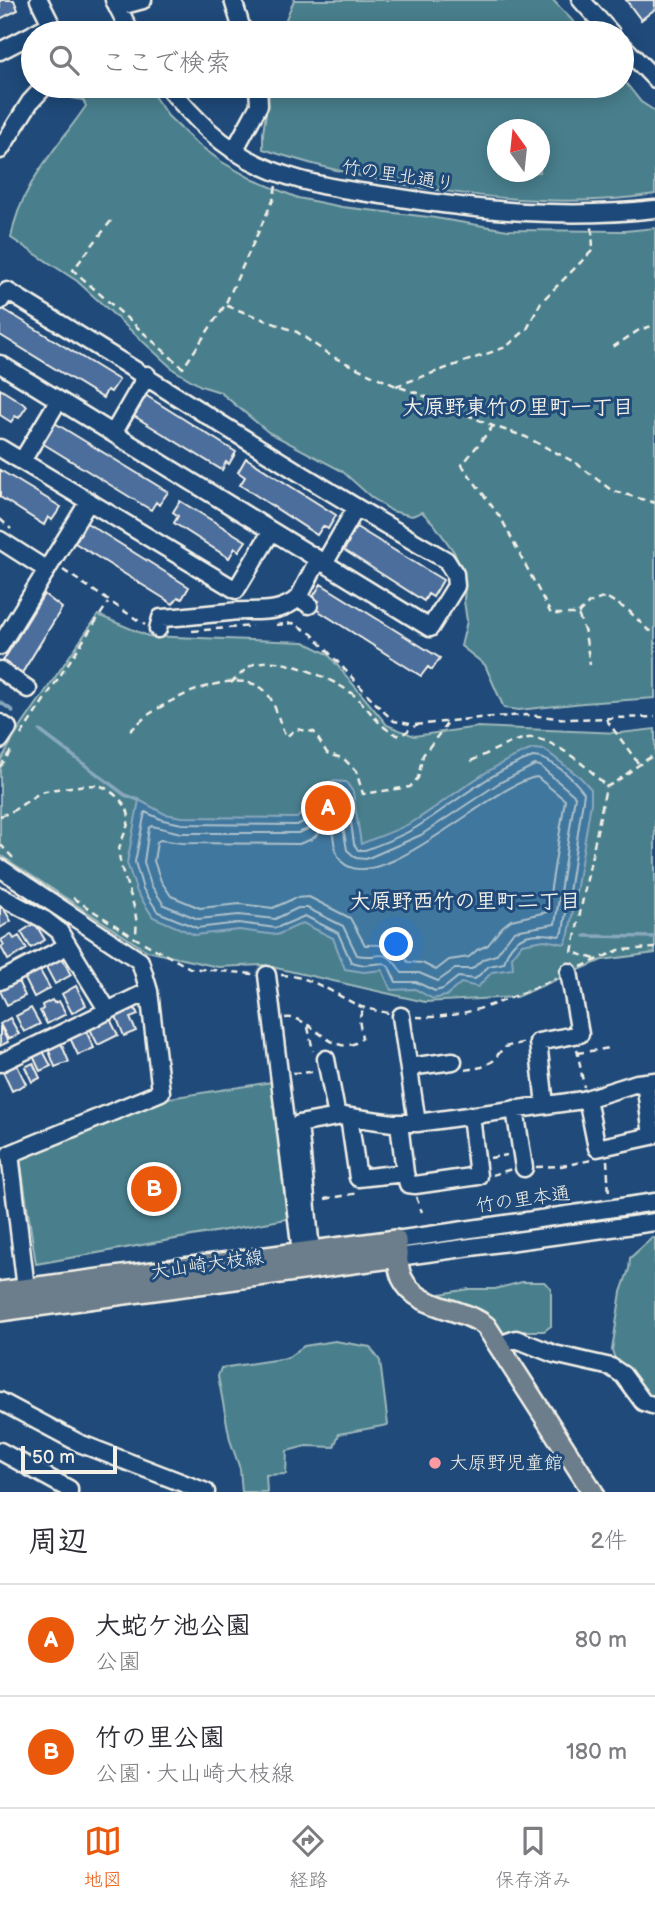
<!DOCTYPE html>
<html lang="ja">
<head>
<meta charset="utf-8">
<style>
	:root { --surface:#fff; --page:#f7f7f7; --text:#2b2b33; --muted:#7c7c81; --line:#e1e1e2; --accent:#ea580c }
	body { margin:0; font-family:"Balsamiq Sans","Klee One",sans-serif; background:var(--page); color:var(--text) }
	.compass { position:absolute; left:487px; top:119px; width:63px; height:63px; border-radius:50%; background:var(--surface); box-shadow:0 4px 18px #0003; rotate:345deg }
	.scale { position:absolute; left:21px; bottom:18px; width:96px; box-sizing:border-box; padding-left:7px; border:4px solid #f4f1e8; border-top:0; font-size:19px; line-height:24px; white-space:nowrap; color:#f4f1e8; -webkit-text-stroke:5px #1f4a7a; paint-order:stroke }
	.you { position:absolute; left:397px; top:945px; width:24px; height:24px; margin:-18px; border:5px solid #fff; border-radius:50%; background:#1a73e8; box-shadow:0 0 0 10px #1a73e833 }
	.badge { display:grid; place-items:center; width:46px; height:46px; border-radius:50%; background:var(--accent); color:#fff; font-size:23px; font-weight:700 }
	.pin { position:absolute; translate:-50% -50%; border:4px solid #fff; box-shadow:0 2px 7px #0006 }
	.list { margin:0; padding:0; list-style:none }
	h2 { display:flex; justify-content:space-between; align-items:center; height:91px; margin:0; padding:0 28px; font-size:30px }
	h2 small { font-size:23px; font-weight:400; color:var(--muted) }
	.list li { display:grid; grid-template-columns:46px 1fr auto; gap:21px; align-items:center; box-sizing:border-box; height:112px; padding:0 28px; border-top:2px solid var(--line) }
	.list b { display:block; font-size:26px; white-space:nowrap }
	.list p { margin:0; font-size:23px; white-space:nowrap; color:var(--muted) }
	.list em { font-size:23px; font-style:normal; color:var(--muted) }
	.icon { flex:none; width:38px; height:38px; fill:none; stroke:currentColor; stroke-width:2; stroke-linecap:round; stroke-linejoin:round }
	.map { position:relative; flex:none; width:655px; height:1492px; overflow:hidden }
	.search { position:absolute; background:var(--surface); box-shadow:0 4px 18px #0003; left:21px; right:21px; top:21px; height:77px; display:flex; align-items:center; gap:18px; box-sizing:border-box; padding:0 24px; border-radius:38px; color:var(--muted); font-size:26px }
	.sheet { height:315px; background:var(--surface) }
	nav { display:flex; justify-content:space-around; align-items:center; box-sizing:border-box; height:98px; border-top:2px solid var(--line); background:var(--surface); font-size:19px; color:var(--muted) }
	nav a { display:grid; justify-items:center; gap:4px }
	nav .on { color:var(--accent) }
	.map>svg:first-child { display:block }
</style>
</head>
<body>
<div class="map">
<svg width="655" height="1492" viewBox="0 0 655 1492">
	<rect width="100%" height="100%" fill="#1f4a7a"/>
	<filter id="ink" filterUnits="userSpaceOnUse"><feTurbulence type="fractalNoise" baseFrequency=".0143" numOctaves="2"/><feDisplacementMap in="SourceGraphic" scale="14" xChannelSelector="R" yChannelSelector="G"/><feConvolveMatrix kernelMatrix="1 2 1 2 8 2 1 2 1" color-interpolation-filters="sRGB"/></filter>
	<g filter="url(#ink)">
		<!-- green -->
		<path fill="#497f8d" stroke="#9eb8ba" stroke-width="2" fill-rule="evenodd" d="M294,0H553L584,33H280Z
			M622,78L641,102L655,111V194C538,214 375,186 263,149V133L270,86H622ZM498,130H540V172H498Z
			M68,86H147L168,116L195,142L222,162L254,180L298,198L342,207L429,217L508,230L625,231L655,228V698L583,703L519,710L504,708L485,665L461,646L467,621L464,601L465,582L454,552L434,524L422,512L412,516L392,511L371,497L342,471L268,432L220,392L201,386L174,370L77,281L11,238C20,185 57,148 86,106L83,100L72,98L64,91Z
			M98,615L148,636L304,642L328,654L387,725L414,736L478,727L620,733L655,729V953L602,960L516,997L425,1002L263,965L218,967L147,951L0,855V761L20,728Z
			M272,1082L287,1219L36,1264L20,1159L163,1099Z
			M652,1238H655V1397L642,1394L616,1362L612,1350L621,1292L629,1269L630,1258Z
			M522,1282H544L551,1288V1326L544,1331H524L504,1341L445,1303L440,1294L469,1289H495Z
			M335,1341L370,1347L380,1361L388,1425L339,1434L334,1447L306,1446L287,1451L286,1474L266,1475L267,1492H242L240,1469L230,1440L218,1376L221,1368L287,1358L304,1346Z"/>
		<!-- water -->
		<path fill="#41779e" stroke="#89a8bc" stroke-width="2" d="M533,749L545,750L581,778L591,789V803L569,934L565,944L544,940L522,944L512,957L513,969L492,972L478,987L461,983L446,996L433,999L415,989L391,990L382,970L364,972L345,969L333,938L303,923L277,935L239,930L195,935L153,917L137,892L127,863L139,800L165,814L182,817L297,818L331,781L346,782L353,792L361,844C379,836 400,830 416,820C455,795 489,765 533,749Z"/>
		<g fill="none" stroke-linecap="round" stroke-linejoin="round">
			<!-- shore -->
			<path stroke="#acc0ca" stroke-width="2" d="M533,757C551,757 574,779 584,793L563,932L559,936C532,931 511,934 504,963L489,966L475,979L458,977L443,989L435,991L416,982H396L389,967L384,963L364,965L351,962L338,933L305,916L276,928L239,923L197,928L158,912L143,889L135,862L145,812L163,820L182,824L297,825L303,822L335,789H342L347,794L354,844L358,850H365C383,843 404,836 420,825C457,801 491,771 533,757Z
				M535,765L540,766L575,796L555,924L514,931L496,955L483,959L472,969H455L438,981L419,973H402C384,944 383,960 357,955L343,926L307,908H298L275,919L239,915L198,919L164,905L151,885L144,862L149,828L152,826L181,833H298L308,829L335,800L339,802L347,850L356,858L366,859L421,835L499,783Z
				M537,777L565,800L547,912L511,920L502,927L488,945L477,950L469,957L449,960L436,970L422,963L408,962C396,944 385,944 365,945L350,918L309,897L295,898L273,908L240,904L200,908L171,896L161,881L154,861L157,842L160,840L182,843L299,844L312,839L329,824L332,826C334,838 333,852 342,862C379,899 495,782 537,777Z"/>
			<!-- stream -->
			<path stroke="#89a8bc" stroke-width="3.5" d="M0,702L13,711
				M40,731L125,795L139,800
				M585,936L655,937"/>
		</g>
		<!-- building -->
		<path fill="#4b6e9d" stroke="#f4f1e8" stroke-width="2" d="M0,0H14L18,10L0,19Z
			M626,0H655V9L641,20Z
			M0,307L119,380L111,392L107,390L103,398L0,335Z
			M0,389L27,406L19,418L15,416L11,422L0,415Z
			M142,393L236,452L229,464L226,462L222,470L134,416L140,407L135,405Z
			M50,420L168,492L159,505L156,502L151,510L42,443L48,433L43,430Z
			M246,458L336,515L328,529L323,526L317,535L240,485L245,477L238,472Z
			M0,470L61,507L52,520L48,517L44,525L0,497Z
			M180,501L246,541L239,551L235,548L229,558L174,523L178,516L173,512Z
			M82,520L189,587L182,599L178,597L173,604L75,543L81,534L75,531Z
			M353,525L443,580L433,597L428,594L424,601L344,550L349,542L343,539Z
			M321,584L440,658L432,670L428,667L421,676L314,608L319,601L313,597Z
			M44,594L62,608L22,673L14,668L11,672L0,666Z
			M1,904L11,921L0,928V905Z
			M35,923L45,940L31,948L21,932Z
			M11,934L14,939L19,936L27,949L8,960L1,947L4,945L1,940Z
			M62,958L71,975L55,984L46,967Z
			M39,969L50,988L34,997L24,977Z
			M18,981L25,996L7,1005L0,991Z
			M76,986L86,1005L72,1013L62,994Z
			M52,1000L54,1003L59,1001L66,1014L47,1024L40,1011L43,1009L42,1005Z
			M31,1008L40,1024L24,1032L16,1016Z
			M135,1008L138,1015L130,1018L136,1031L124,1036L116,1016Z
			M10,1018L19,1034L8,1039L0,1024Z
			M110,1019L118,1035L98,1045L90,1029Z
			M0,1026L8,1042L0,1046Z
			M86,1031L94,1048L78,1055L70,1038Z
			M61,1043L69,1062L55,1067L48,1048Z
			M43,1051L51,1066L40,1071L33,1056Z
			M33,1063L40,1078L32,1082L25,1067Z
			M17,1065L26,1084L12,1091L3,1072Z"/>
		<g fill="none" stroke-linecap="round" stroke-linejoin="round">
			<!-- minor casing -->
			<g stroke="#f4f1e8" stroke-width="21">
				<path id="minor" d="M114,0L131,33
					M233,0L243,33
					M581,0L611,33
					M117,7L143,0
					M34,33L51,24L39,0
					M622,45L655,79
					M0,51L33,34
					M167,86C193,117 222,148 260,165C302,185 348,190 394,197C483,211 566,219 655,209
					M0,150L30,102L45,86
					M234,151L259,105L258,86
					M0,301L7,291C154,380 297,475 446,560L455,574L456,586L430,628L0,364
					M114,432L147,375
					M0,448L236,590L271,532
					M22,461L58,401
					M0,540L47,570
					M324,564L356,508
					M309,605L299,597L318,560
					M158,629L161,618C184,617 206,614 229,612C253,609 280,616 299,597
					M0,646L89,501
					M0,670L28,689
					M0,723L8,728L0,740
					M0,868L140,961L149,991L161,1092L10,1154L26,1289
					M0,896L45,920L59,931L108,1011
					M267,975L301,1252
					M0,981L67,946
					M401,1016L417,1123
					M326,1059L337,1117
					M0,1063L149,991
					M409,1067L453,1061
					M587,1099L597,1148L652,1136L645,1082
					M545,1105L538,1042L580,1034L569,972
					M515,1109L524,1168
					M349,1117L358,1178L405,1173L399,1123
					M405,1173L408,1184L415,1185L478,1176L471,1115
					M396,1240L655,1202
					M311,1251L299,1124L343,1116L393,1123H417L583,1100L637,1083L655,1081
					M398,1257L655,1222
					M499,1345L516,1339L554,1354L611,1367L623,1375L643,1402L655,1406
					M0,1401L79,1443L206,1492
					M0,1451L69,1489V1492"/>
			</g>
			<!-- major casing -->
			<g stroke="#f4f1e8" stroke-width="24">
				<path id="major" d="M0,1292L396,1240C397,1252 397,1267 402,1278C417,1310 461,1306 486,1326L593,1492
					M0,1311L398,1257"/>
			</g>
			<!-- path -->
			<path stroke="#f4f1e8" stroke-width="2.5" stroke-dasharray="7 5" stroke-linecap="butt" d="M276,186L273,200L225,305L297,332L331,356L396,386L417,393L493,426L526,437L576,463L611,490L655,503
				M111,221L73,270L183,368L225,305
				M613,347L639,330L655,325
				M396,386L506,347L527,329L541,302L593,250L592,227
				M493,426L462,465L502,520L551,614H578L585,633L590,665
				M0,519L11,529
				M63,570L145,625
				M578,614L589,603L606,597L629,611L648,630L655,632
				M276,625L293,623L312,634L381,709L394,721L415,725L479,718L527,715L569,719L655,717
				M192,631L252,626
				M231,683C238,677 245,669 252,665C276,652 336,680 355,696C371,710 379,729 400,736L415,726
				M606,719L638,763
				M130,731C137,725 143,718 151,713C176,696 241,665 266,692C276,703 279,724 286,737L296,729L314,732L327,753L344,759L356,771L363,794L410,787L418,778L423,755L449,721
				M21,735L108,603
				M471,761C486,755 518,736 533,738C555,740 593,770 606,787
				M0,767L12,749
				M0,816C16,812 27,799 42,792C52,789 93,783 101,786C111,790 125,802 128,812C132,827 118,840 119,854C122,883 142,909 135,938
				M0,844L15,860
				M73,898L135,938L190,968L253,974
				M595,959L572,952L606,787C625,778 636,764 655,755
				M581,967L619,950L655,948
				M281,975C308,975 333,993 357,1005C366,1009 378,1011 389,1013
				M416,1017C467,1019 510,999 556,978
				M285,1018C311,1013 335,1064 362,1038L359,1019L364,1007
				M308,1027L313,1051
				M577,1049L584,1087
				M577,1053L610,1048
				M465,1070L482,1067L493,1061L504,1047L526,1042
				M293,1073L314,1072
				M490,1158L507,1155
				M607,1160L609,1195
				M536,1167L561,1166L592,1160
				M492,1175L512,1169
				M416,1197L422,1212
				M325,1199L359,1193"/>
			<!-- minor -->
			<use href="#minor" stroke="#1f4a7a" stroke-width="16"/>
			<!-- major -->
			<use href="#major" stroke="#6c7d8b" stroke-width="19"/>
		</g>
	</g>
	<!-- markers -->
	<circle fill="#ff9aa2" stroke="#1f4a7a" stroke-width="2.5" cx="435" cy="1463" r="7"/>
	<g text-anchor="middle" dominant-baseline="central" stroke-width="6" stroke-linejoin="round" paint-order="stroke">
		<!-- street labels -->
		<g font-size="19" fill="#f4f1e8" stroke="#1f4a7a">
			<text transform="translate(398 176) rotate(9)">竹の里北通り</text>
			<text transform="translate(523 1200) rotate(-8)">竹の里本通</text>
			<text transform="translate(207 1265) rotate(-8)">大山崎大枝線</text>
		</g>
		<!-- poi labels -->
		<g font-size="19" fill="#f4f1e8" stroke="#1f4a7a" text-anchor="start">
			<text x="449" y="1463">大原野児童館</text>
		</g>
		<!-- neighbourhood labels -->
		<g font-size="21" font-weight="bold" fill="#f4f1e8" stroke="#1f4a7a">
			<text x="518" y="407">大原野東竹の里町一丁目</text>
			<text x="465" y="901">大原野西竹の里町二丁目</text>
		</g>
	</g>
</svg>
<svg class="compass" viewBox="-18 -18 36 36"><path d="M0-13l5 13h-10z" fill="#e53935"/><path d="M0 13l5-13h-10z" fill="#7c7c81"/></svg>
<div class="scale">50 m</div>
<div class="you"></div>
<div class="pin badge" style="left:328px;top:808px">A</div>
<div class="pin badge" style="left:154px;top:1189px">B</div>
<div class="search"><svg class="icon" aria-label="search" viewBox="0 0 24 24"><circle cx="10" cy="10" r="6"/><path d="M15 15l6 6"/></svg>ここで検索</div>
</div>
<section class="sheet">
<h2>周辺<small>2件</small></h2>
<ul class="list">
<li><span class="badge">A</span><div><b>大蛇ケ池公園</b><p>公園</p></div><em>80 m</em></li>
<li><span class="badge">B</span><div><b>竹の里公園</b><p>公園 · 大山崎大枝線</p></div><em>180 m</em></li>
</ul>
</section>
<nav>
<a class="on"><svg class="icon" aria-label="map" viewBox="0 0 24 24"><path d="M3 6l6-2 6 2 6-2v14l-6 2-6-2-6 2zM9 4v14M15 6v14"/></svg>地図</a>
<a><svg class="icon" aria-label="directions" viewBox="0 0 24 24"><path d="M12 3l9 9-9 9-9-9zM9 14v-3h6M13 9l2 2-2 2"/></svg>経路</a>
<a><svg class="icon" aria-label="saved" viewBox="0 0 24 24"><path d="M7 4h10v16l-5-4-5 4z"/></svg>保存済み</a>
</nav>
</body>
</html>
